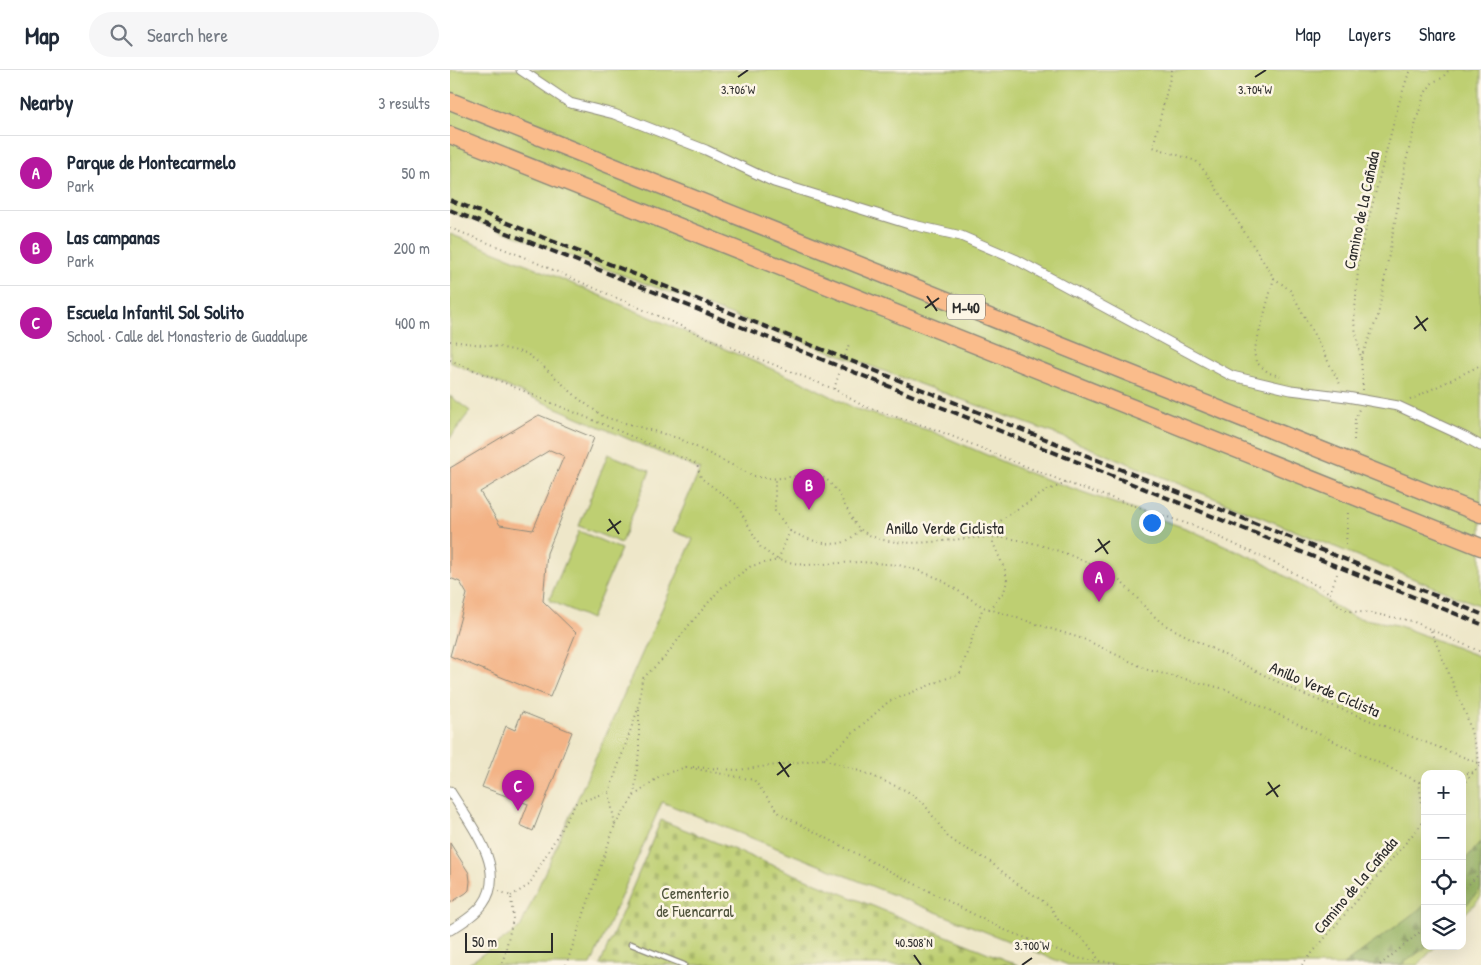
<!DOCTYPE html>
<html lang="en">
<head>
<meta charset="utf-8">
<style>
	:root { --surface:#fff; --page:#f6f6f7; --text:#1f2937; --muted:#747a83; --line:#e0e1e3; --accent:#b5179e }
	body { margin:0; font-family:"Patrick Hand",sans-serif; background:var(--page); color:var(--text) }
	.controls { position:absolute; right:15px; bottom:15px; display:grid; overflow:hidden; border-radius:10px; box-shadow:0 5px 20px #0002 }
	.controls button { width:45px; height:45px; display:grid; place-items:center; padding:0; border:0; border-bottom:1px solid var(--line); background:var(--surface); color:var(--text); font:25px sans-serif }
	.scale { position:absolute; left:15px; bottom:12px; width:88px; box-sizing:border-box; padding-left:5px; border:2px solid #2b2b2b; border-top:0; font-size:14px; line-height:18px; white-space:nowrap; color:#2b2b2b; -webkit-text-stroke:4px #fcf5e5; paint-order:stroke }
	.you { position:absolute; left:701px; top:452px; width:18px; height:18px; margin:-12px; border:4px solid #fff; border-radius:50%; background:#1a73e8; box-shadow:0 0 0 8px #1a73e833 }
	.badge { display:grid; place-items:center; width:32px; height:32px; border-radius:50%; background:var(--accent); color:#fff; font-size:16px; font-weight:700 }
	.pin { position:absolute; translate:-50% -41px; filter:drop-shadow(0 1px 2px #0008) }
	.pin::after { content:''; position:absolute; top:26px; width:18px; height:15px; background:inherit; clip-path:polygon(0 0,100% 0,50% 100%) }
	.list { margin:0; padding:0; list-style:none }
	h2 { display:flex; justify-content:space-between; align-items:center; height:65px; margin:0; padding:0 20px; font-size:21px }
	h2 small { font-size:16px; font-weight:400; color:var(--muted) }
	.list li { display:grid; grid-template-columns:32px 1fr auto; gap:15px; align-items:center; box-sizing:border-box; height:75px; padding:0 20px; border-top:1px solid var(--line) }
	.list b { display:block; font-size:19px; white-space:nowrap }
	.list p { margin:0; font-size:16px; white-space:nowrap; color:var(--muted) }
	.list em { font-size:16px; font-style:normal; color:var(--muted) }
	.icon { flex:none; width:28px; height:28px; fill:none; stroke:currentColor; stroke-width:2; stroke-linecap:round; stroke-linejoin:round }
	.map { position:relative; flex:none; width:1031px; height:895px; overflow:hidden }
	header { display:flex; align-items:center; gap:30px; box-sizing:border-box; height:70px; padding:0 25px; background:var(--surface); border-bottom:1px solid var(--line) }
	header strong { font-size:24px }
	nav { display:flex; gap:28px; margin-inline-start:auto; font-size:18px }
	.search { width:350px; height:45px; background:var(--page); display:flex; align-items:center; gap:12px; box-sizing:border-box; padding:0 18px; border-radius:28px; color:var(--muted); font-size:19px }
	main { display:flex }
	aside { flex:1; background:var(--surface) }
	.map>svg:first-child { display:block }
</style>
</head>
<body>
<header>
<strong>Map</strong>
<div class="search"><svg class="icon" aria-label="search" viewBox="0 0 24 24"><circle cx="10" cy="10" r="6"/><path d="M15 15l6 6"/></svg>Search here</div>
<nav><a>Map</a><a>Layers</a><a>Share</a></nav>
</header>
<main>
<aside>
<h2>Nearby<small>3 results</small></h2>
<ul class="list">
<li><span class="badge">A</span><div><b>Parque de Montecarmelo</b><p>Park</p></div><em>50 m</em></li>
<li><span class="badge">B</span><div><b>Las campanas</b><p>Park</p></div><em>200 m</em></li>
<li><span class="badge">C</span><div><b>Escuela Infantil Sol Solito</b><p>School · Calle del Monasterio de Guadalupe</p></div><em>400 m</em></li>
</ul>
</aside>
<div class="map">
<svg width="1031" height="895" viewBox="0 0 1031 895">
	<defs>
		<pattern id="forest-firs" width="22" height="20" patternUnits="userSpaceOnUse" patternTransform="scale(1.25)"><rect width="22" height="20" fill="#96b264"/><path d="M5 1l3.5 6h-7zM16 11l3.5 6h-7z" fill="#7b9153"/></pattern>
		<pattern id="cemetery-stones" width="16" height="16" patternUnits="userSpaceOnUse" patternTransform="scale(1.25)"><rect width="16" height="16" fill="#becf72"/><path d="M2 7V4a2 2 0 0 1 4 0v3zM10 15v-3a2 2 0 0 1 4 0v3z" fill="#a3b263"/></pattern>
	</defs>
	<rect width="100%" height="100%" fill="#fcf5e5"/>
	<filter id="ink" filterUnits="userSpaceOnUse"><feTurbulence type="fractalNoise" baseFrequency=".02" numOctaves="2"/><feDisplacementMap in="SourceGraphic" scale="10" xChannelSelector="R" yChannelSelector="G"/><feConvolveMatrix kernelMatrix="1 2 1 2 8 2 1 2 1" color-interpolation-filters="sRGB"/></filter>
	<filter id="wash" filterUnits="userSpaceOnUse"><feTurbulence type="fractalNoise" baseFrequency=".0096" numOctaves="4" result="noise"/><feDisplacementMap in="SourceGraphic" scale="20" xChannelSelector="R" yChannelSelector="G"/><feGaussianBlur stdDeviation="1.12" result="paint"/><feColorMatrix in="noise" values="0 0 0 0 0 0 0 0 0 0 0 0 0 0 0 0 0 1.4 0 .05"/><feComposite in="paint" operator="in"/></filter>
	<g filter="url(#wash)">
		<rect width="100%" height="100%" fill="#eee7c9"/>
		<!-- green -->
		<path fill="#becf72" stroke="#747d4e" d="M0,0H1031V536L603,363L0,142Z
			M0,164L81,196L359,315L406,339L481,361L581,404L738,459L810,491L903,547L947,555L1031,587V827L1012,847V704H975V876H986L968,895H618L212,732L141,895H17L70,858L243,469L223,461L250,400L0,292Z
			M0,326L20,341L0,368Z
			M158,384L200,401L171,473L129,456Z
			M129,461L171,479L141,549L99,530Z"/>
		<!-- forest -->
		<path fill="url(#forest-firs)" stroke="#606e48" d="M1031,772V819L1012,839V793Z
			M975,835V876H977L975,878L951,895H893Z"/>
		<!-- cemetery -->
		<path fill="url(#cemetery-stones)" stroke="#747d4e" d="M211,750L568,895H150Z"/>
		<g id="blocks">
			<!-- building -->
			<path fill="#f3b386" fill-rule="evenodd" d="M89,345L144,368L97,483L93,531L126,563L100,627L0,586L17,524L10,512L0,508V398ZM100,380L114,386L83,460L50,455L30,422Z
				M72,642L122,662L83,761L70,755L78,734L32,717L56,656L65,660Z
				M0,773L19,803L20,811L19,820L16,823L0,833Z"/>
		</g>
	</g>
	<g filter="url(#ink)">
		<use href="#blocks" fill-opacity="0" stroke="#8c897a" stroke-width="1"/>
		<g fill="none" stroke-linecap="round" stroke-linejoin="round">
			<!-- lane casing -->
			<g stroke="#8c897a" stroke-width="7">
				<path id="lane" d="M181,874L234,895"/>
			</g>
			<!-- street casing -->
			<g stroke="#8c897a" stroke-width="11">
				<path id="street" d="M71,0L120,33L164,44L256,80L324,112L459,154L511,166L567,190L782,306L841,320L897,327L948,336L1015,367L1031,376
					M0,721C18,751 59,799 33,834C25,845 12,853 0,860"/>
			</g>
			<!-- highway casing -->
			<g stroke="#8c897a" stroke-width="19">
				<path id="highway" d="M0,31L1031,444
					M0,65L1031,477"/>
			</g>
			<!-- path -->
			<path stroke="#8c897a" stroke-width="2" stroke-dasharray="1 4" stroke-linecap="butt" d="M722,0L703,77L746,91L757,104L824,208L841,221L891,316
				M0,158L69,185L258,268L384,319L413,336L484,359L617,413L750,458L831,496L880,523
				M824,208L804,282L806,292L819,303L830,306
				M0,271L49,277L76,283L94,297L129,329L154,347L228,368L304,406C313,408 322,409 331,408C346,407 367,399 379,412C391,424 397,441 406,455C431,483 490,470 524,468C540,467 557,467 573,471C598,475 652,496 671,512C687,526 698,543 715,555L850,623L1031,694
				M911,288L928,246L955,95L967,48L975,23L983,12L992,8L999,0
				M0,290L247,394L251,408L287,435L311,478L328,490L354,495L411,492L449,495L470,501L490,509L533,537L636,570L698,600L775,619L969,712L974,750
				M384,319L399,274
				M913,320L911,288L904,253L909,186L948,36L957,8L961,0
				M960,330L1031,295
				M904,370L905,350L909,339
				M340,461C354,468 382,480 398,470C402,468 406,463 410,460
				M896,474L898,442
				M887,504L880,523L881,530L898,541L921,543L962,551L1031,582
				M539,539L554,522L557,511L555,500L543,473V463L545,456L556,446L598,420L617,413
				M981,561L1017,647L1030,694
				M374,689L418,704L457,721L474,734L498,767L511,776L538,790L566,813L600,836L609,851L632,868L644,881L651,895
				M236,697L304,710L330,744L552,859L631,889L667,893L669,895
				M243,697L287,700L374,689L438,632L510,603L533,537
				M1012,704L1025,702
				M969,712L975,711
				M1012,715L1031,694
				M184,726L211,705L236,697
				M165,755L184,726L189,681V639
				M49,821L61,826L63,849L52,895
				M1012,821L1031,802
				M61,826L79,815L126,733L159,722L189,636L192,609L215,587L240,554L271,518L301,496L328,490L340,461L325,441V408
				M116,895L165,755L159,722
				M852,895L975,750
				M930,895L975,858"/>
			<!-- lane -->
			<use href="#lane" stroke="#fff" stroke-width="4.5"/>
			<!-- street -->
			<use href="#street" stroke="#fff" stroke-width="9"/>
			<!-- highway -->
			<use href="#highway" stroke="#fabc8b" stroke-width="16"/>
			<!-- rail -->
			<path stroke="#2b2b2b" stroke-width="4" stroke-dasharray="8 4" stroke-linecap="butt" d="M0,130L1031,544
				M0,140L1031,554"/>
		</g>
	</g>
	<!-- ticks -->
	<path fill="none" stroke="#2b2b2b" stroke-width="2" d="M288,7L298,0M805,7L816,0M477,226L487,241M475,238L489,228M966,246L976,261M964,259L978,248M159,449L169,464M157,461L171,451M648,469L658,484M645,482L660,471M329,692L339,707M327,705L341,694M818,712L828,727M816,725L830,715M464,885L471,895M572,895L582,888"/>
	<g text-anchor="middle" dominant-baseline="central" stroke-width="5" stroke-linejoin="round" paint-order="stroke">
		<!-- shield labels -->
		<rect fill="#fcf5e5" stroke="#6a6863" stroke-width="1" x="497" y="224.5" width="38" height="25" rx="4"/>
		<g font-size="15" font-weight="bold" fill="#2b2b2b">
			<text x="516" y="237">M-40</text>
		</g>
		<!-- street labels -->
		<g font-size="16" fill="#2b2b2b" stroke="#fcf5e5">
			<text transform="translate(911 140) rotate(-78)">Camino de La Cañada</text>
			<text x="495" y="458">Anillo Verde Ciclista</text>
			<text transform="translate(875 619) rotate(23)">Anillo Verde Ciclista</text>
			<text transform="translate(905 815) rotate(-50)">Camino de La Cañada</text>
		</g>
		<!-- park labels -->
		<g font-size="16" fill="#50543d" stroke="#fcf5e5">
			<text x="245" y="823">Cementerio<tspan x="245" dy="18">de Fuencarral</tspan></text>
		</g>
	</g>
	<g font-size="12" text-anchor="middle" fill="#2b2b2b" stroke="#fcf5e5" stroke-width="5" stroke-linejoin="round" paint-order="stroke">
		<text x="288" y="24">3.706°W</text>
		<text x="805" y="24">3.704°W</text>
		<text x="464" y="877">40.508°N</text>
		<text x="582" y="880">3.700°W</text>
	</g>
</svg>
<div class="controls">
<button>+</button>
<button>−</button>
<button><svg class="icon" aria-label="locate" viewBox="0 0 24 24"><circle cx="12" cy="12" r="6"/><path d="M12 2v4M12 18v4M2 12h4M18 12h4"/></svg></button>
<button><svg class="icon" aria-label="layers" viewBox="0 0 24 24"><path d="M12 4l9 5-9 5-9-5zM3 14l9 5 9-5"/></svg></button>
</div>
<div class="scale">50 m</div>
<div class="you"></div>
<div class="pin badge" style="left:649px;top:532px">A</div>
<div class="pin badge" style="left:359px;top:440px">B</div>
<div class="pin badge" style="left:68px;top:741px">C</div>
</div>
</main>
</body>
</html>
